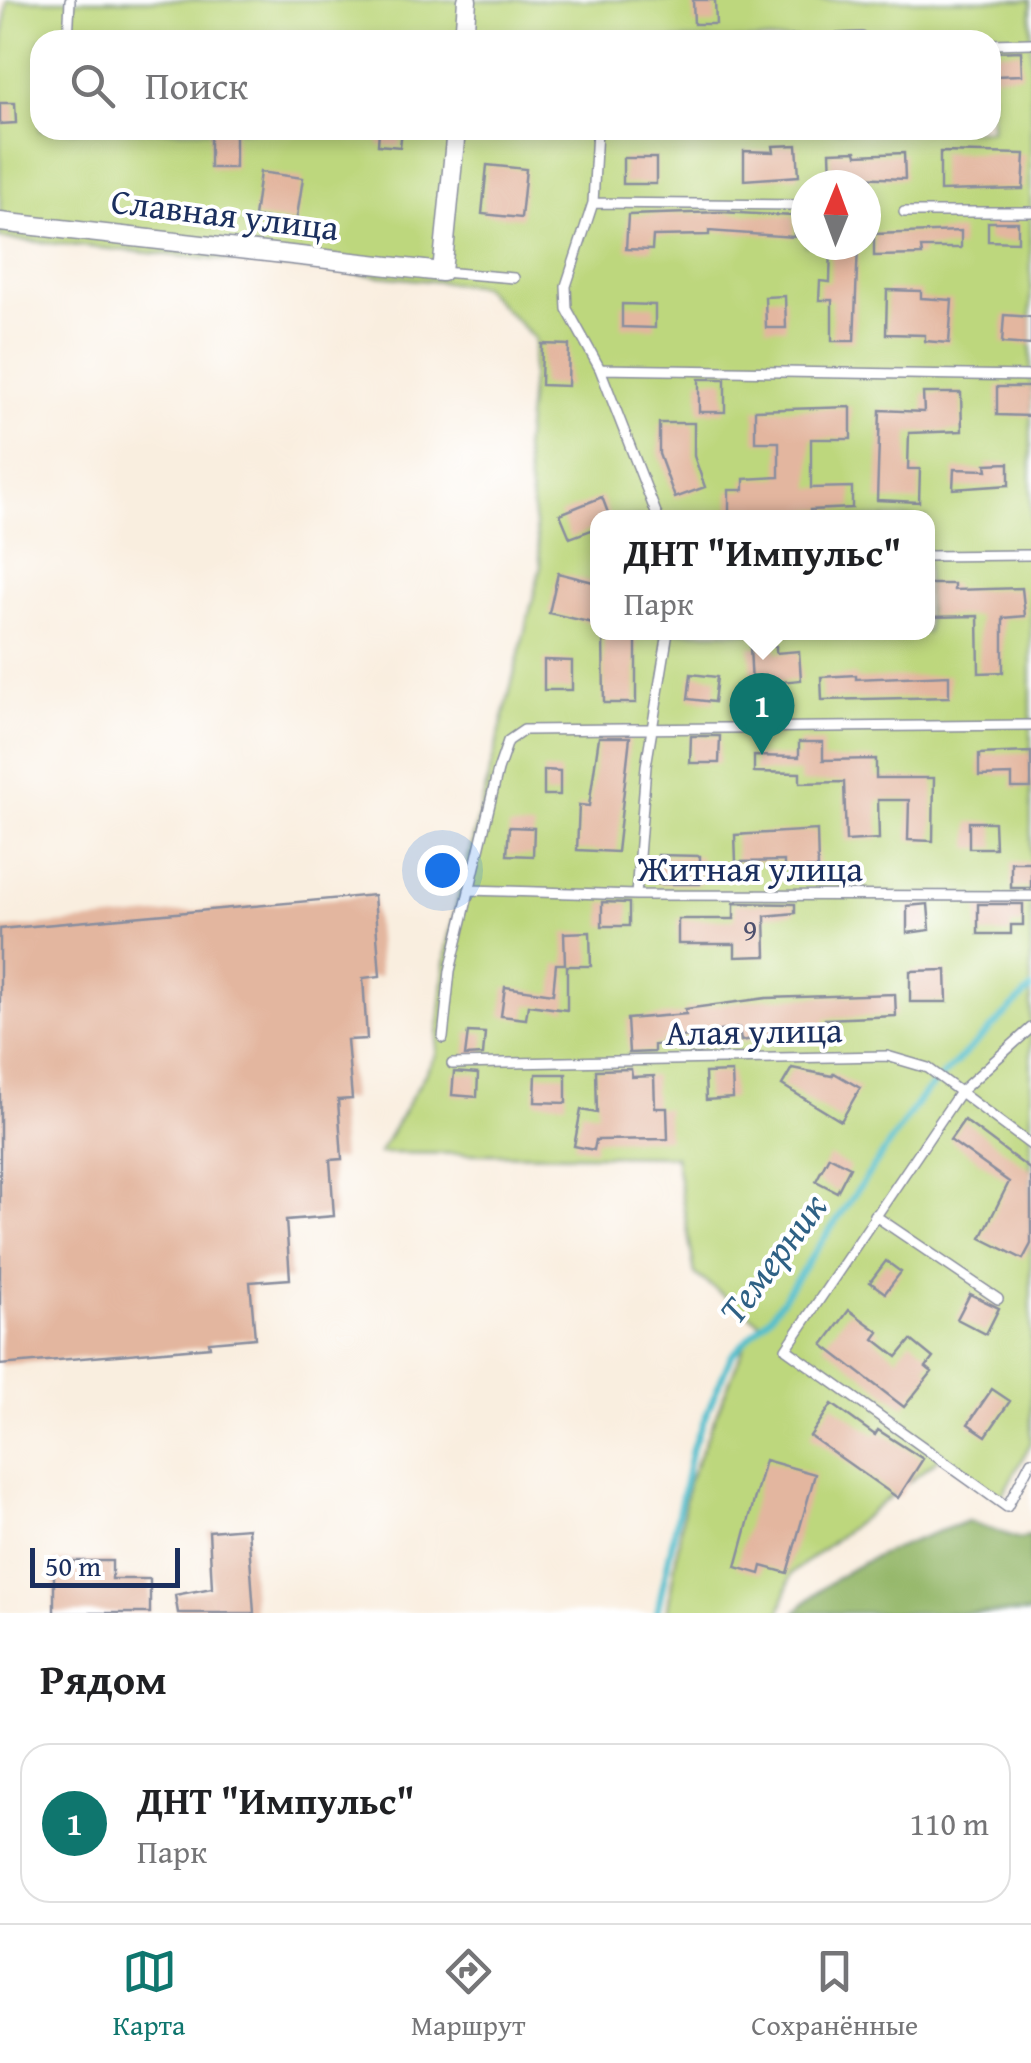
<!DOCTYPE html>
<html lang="ru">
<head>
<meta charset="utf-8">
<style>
	:root { --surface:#fff; --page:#f6f6f6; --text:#202124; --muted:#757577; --line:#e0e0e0; --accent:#0f766e }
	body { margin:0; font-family:"Gentium Book Plus",serif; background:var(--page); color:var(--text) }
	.compass { position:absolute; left:791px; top:170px; width:90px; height:90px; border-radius:50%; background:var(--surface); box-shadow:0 5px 15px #0003; rotate:1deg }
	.scale { position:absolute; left:30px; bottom:25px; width:150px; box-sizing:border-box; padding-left:10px; border:5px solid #1b2f5e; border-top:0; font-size:28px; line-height:35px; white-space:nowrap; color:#1b2f5e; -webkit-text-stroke:8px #fff; paint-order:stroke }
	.you { position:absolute; left:442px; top:870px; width:35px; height:35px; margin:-25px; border:8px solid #fff; border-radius:50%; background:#1a73e8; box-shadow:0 0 0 15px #1a73e833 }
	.badge { display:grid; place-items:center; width:65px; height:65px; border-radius:50%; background:var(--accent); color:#fff; font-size:32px; font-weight:700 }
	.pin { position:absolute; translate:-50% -82px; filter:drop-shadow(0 2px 5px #0008) }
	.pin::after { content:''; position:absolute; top:52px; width:35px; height:30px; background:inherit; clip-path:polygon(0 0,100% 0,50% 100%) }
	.popup { position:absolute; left:590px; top:510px; width:345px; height:130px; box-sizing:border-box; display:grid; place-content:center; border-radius:20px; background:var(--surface); filter:drop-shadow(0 2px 8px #0005); font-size:32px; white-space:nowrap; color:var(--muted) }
	.popup b { font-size:38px; color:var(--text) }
	.popup::after { content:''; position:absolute; left:50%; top:100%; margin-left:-20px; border:20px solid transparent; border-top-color:var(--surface) }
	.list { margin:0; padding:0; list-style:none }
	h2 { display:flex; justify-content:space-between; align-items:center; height:130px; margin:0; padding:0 40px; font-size:42px }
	h2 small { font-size:32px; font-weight:400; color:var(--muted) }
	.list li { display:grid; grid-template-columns:65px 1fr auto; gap:30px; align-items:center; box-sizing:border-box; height:160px; margin:0 20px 20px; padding:0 20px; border:2px solid var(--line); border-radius:30px }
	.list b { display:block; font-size:38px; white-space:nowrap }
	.list p { margin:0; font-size:32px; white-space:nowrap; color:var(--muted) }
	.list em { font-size:32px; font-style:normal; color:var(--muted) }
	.icon { flex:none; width:55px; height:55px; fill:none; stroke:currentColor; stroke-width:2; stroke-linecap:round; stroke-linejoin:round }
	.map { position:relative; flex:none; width:1031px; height:1613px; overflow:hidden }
	.search { position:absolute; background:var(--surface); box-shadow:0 5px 15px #0003; left:30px; right:30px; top:30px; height:110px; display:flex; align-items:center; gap:25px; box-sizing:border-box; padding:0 35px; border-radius:30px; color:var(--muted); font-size:38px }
	.sheet { height:310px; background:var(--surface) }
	nav { display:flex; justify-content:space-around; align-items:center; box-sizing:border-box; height:140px; border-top:2px solid var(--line); background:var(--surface); font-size:28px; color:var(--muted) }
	nav a { display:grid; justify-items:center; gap:5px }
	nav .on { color:var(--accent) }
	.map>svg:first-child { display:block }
</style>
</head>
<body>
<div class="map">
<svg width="1031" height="1613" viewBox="0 0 1031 1613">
	<rect width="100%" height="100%" fill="#fff"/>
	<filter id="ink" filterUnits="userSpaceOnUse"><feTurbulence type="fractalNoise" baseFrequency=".01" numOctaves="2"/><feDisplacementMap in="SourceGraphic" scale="20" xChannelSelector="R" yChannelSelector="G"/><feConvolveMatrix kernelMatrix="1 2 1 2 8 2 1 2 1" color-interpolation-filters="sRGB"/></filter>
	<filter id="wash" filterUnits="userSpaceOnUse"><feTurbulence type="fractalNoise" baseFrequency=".0048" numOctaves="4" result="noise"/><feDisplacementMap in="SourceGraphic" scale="40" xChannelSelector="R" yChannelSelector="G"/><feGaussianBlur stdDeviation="2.25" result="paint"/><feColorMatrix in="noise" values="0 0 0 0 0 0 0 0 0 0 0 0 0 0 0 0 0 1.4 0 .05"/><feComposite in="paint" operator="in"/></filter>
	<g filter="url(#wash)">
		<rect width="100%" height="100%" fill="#f9eedf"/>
		<!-- green -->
		<path fill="#bdd77d" stroke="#6c836e" stroke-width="2.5" fill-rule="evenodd" d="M7,0H1031V1443L1000,1499L941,1457L791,1574L780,1613H667L688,1483L745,1344L762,1324L695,1274L675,1156L379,1153L436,1055L447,944L541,566L524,449L535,339L481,286L0,238V73ZM40,40H991V130H40ZM806,185H866V245H806ZM597,518H927V632H597Z"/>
		<!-- forest -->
		<path fill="#96b86c" stroke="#587465" stroke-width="2.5" d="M968,1521L1020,1539L1031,1535V1613H795C842,1563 904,1544 968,1521Z"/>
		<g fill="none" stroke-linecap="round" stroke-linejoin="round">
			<!-- stream -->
			<path stroke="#53bfcd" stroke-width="6" d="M657,1613L692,1448L731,1356L772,1314L923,1095L1031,989"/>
		</g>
		<g id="blocks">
			<!-- building -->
			<path fill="#e3b69f" d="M693,0H715L716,24H694Z
				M1021,51L1022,75L994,76L993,52Z
				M0,103H15L16,123L0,124Z
				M210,130H235V168H210Z
				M379,130H402L400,147L378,145Z
				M797,145L799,176L744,180V151L774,152L773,146Z
				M856,151L857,155L904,153L905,179L831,176L830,152Z
				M940,152L1025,154L1023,189L940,191Z
				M623,158H656V184H623Z
				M487,165L526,169L521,218L482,214Z
				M260,172L303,178L296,223L254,217Z
				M721,212L794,216V237L709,231V235L653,236L652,250L626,249L628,215Z
				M988,222H1018V242L988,241Z
				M961,231V248H921L922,255L874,256V234Z
				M831,245H858L854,341H832V300H819L820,281L830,282Z
				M887,290L921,291V298L952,300L949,343L925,341V335L886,334Z
				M785,296L786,328H766L765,297Z
				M622,304L655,305V328L622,327Z
				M1004,315L1031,317V345L1002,343Z
				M542,344L569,345L568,386L541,385Z
				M699,379H725V412H699Z
				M997,387H1031V416L997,415Z
				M923,393H961L962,431L909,433L908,469H920L919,502L877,500L880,410L924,412Z
				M851,407V439H811V488L852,487V508L810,510V518H729V490H744V479L779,477V442H755V410Z
				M659,423H694V456L705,487L675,498L659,454Z
				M1009,463V485L953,489L954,469L987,470L986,464Z
				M602,497L610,518H597V528L570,538L560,514Z
				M558,573L597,583L593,623L549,613Z
				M928,584H954V590L1022,588L1025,616L1003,618V672L979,673L978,616L929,617Z
				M603,636H636V703H604Z
				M776,646V653L799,651L801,680L752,685L750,647Z
				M544,660L572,661V690H544Z
				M691,674L717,677L714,702L688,699Z
				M856,675V679L949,675V697L822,700L821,677Z
				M691,736H720L719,763H690Z
				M599,737H630L617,852L577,850L579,805L589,806Z
				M799,742H823V760L876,759V778H934L933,841L908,840L909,800H878L879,839L846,841L844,782L800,783V773L754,772V756L799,757Z
				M1031,752V788H1012V775L979,776V754Z
				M544,770L560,771V795H544Z
				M969,822H994L995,848H969Z
				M509,827L534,828L533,856L507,855Z
				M817,830L818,868L784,869V861L736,862L735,835Z
				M658,855L700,856V884H657Z
				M1011,862H1031V888H1011Z
				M374,895L380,976L363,978L367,1039L347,1040L352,1099L338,1100L342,1159L330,1160L334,1216L286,1220L290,1279L250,1282L255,1338L209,1342L210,1347L0,1365V929Z
				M602,902L629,903V926H602Z
				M734,903L795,904V913L765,916L766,956L735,957V944H678V919H734Z
				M928,904L930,930L907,933V906Z
				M978,904H1023V925H1011V934H978Z
				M590,932L591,966H567V1010L528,1005L526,1019L501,1016L505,987L553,994L556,964H565L564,933Z
				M946,970L947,1002H910V971Z
				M895,994L896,1016L825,1019V1027L775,1029L776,1035L741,1041L739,1028L663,1040V1044L654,1045V1052L629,1053L627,1019L686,1014L685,1009L766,998Z
				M468,1032L485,1033L483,1055L465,1056Z
				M792,1068L832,1076L834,1073L860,1088L841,1121L782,1085Z
				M631,1069L632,1077L654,1076L655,1108H667L668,1139L596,1140L594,1150L574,1146L581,1110L597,1113L596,1070Z
				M454,1072L478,1074L477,1097L452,1095Z
				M732,1072L733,1098L706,1100L705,1073Z
				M536,1074H566V1103L535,1102Z
				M964,1120L1031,1170V1244L1023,1259L981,1238L1009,1182L950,1140Z
				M829,1156L850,1167L837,1192L816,1181Z
				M886,1261L901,1272L885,1293L870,1282Z
				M970,1294L999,1308L986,1334L957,1319Z
				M849,1310L879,1332L874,1339L897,1357L911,1340L933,1358L926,1367L932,1372L904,1407L823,1345Z
				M992,1389L1010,1401L986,1436L968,1424Z
				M832,1404L875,1435L878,1430L923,1459L898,1498L810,1436Z
				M765,1460L815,1474L787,1573L762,1566L760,1574L736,1567Z
				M248,1528L254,1613H178L175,1595L212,1588L209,1531Z
				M54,1561H112V1579H150V1613H54Z"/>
		</g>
	</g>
	<g filter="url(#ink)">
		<use href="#blocks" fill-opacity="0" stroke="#8a8e9e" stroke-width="2.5"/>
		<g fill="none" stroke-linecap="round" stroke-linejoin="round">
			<!-- lane casing -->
			<g stroke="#8a8e9e" stroke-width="12">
				<path id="lane" d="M68,40L70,0
					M793,40L862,37
					M991,44L1031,43
					M597,130L593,203L566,286L567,309L600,369L658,518
					M593,203L798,205
					M904,212H1031
					M442,272L514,278
					M600,369L1031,376
					M927,556L1031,555
					M469,890L636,895L1031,896
					M636,895L646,766L668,632
					M1031,1028L960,1092L786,1349L1007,1507L1031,1461
					M443,1038L450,971L498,770L508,741L524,730L1031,725
					M452,1064L887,1056L928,1068L1031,1145
					M874,1215L998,1299"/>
			</g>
			<!-- street casing -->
			<g stroke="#8a8e9e" stroke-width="21">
				<path id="street" d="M464,40L467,0
					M0,222L442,272L456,130"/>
			</g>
			<!-- lane -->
			<use href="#lane" stroke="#fff" stroke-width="9"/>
			<!-- street -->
			<use href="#street" stroke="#fff" stroke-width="18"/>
		</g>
	</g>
	<g text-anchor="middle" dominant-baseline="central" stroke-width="8" stroke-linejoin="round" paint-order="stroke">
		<!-- number labels -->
		<g font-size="30" fill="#4d516e">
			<text x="750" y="929">9</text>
		</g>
		<!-- street labels -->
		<g font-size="35" fill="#1b2f5e" stroke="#fff">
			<text transform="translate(225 214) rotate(7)">Славная улица</text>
			<text x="750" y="868">Житная улица</text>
			<text transform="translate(754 1031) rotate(-1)">Алая улица</text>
		</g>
		<!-- water labels -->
		<g font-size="38" font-style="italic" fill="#2f6185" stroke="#fff">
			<text transform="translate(772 1258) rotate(-53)">Темерник</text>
		</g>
	</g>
</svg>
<svg class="compass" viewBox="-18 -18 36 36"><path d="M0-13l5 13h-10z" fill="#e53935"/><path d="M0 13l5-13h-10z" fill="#757577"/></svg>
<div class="scale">50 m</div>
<div class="you"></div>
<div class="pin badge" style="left:762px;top:755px">1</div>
<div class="popup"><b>ДНТ &quot;Импульс&quot;</b>Парк</div>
<div class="search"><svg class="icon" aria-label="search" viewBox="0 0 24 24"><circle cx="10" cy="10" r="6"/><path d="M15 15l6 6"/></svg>Поиск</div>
</div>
<section class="sheet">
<h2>Рядом<small></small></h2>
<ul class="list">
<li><span class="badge">1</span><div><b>ДНТ &quot;Импульс&quot;</b><p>Парк</p></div><em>110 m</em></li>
</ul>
</section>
<nav>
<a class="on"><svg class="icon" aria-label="map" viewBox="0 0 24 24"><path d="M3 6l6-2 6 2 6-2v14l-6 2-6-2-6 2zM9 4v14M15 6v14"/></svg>Карта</a>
<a><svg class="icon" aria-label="directions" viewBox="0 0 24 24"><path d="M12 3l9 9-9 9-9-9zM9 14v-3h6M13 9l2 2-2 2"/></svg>Маршрут</a>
<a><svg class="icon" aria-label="saved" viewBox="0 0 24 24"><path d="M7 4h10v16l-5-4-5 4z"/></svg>Сохранённые</a>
</nav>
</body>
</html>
